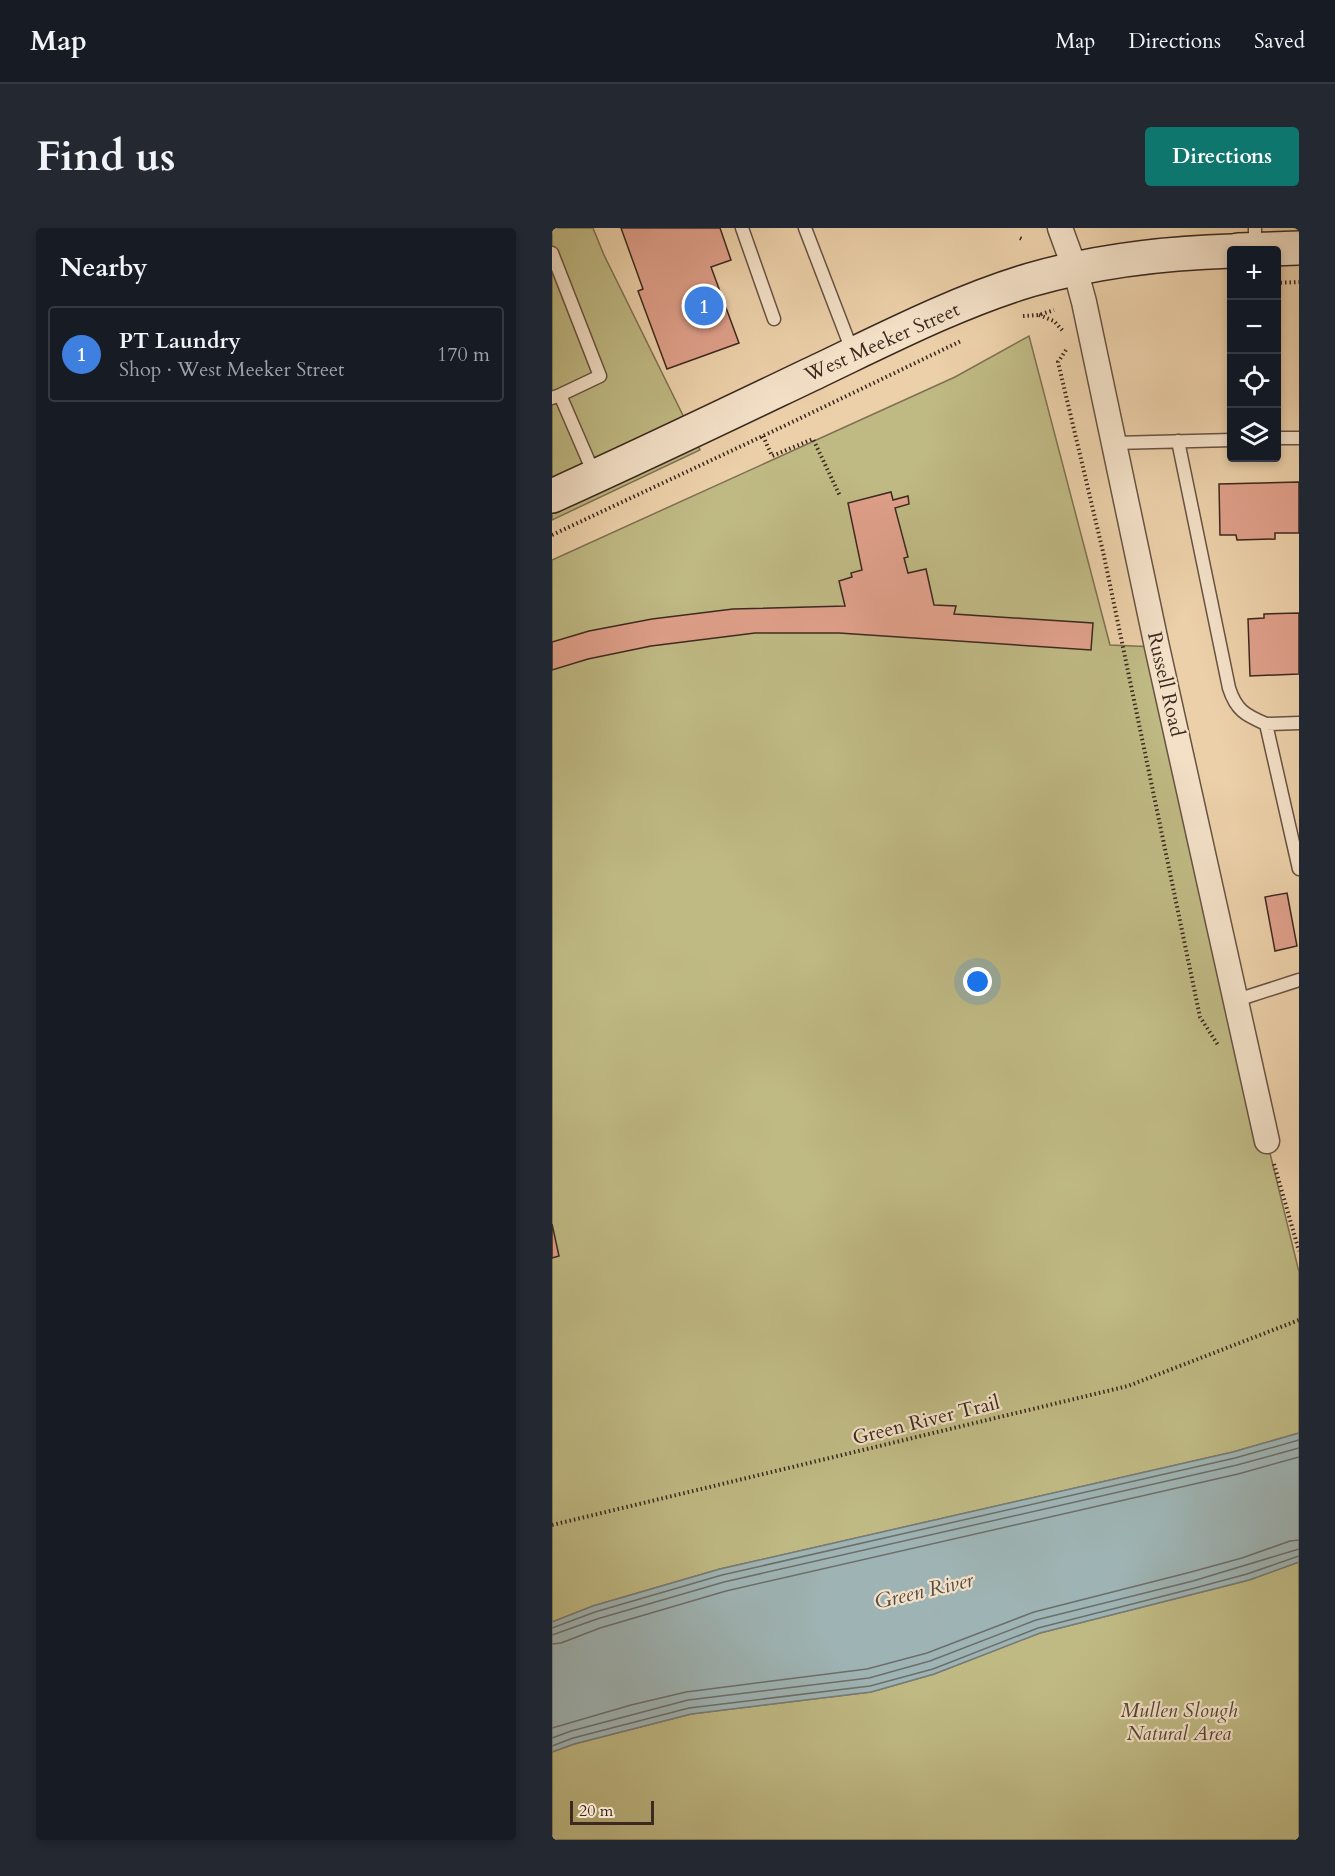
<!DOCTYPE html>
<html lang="en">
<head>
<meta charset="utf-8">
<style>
	:root { --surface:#171b24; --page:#242831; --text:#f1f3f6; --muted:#9ea1a6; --line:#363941; --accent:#0f766e }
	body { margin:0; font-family:Cardo,serif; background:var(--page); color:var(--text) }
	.controls { position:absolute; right:18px; top:18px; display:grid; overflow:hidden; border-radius:6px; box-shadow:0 3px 9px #0003 }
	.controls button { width:54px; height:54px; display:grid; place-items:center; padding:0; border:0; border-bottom:2px solid var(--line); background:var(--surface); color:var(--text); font:30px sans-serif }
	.scale { position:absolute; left:18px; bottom:15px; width:84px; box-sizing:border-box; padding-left:6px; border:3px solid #3c2920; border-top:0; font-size:16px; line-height:21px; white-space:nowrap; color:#3c2920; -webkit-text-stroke:4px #f3e0c7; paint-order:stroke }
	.you { position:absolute; left:426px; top:754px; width:21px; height:21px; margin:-15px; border:4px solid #fff; border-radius:50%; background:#1a73e8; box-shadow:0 0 0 9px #1a73e833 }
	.badge { display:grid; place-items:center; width:39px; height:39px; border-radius:50%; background:var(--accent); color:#fff; font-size:20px; font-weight:700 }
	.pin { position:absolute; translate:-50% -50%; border:3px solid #fff; box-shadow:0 2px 6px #0006 }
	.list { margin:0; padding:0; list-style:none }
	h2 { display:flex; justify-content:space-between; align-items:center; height:78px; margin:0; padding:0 24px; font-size:26px }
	h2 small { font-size:20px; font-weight:400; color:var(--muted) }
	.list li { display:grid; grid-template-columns:39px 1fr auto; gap:18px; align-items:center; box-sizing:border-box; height:96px; margin:0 12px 12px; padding:0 12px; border:2px solid var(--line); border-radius:6px }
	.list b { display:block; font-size:22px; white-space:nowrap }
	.list p { margin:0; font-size:20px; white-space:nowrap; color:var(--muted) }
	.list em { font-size:20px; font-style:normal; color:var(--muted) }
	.icon { flex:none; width:33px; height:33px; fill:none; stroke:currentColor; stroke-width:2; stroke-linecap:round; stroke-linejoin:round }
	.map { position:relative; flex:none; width:747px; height:1612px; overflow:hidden; border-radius:6px }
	header { display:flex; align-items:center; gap:36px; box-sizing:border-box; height:84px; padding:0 30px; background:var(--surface); border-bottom:2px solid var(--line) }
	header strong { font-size:28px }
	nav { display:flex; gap:33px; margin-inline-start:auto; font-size:21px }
	.intro { display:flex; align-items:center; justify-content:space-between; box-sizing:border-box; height:144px; padding:0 36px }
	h1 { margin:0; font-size:42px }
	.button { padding:15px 27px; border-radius:6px; background:var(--accent); color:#fff; font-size:21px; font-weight:700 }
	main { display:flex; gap:36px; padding:0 36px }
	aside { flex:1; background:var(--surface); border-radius:6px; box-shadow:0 3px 9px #0003 }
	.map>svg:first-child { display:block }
</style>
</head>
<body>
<header>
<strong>Map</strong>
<nav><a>Map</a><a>Directions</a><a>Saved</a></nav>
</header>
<div class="intro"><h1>Find us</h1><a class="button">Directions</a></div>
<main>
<aside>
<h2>Nearby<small></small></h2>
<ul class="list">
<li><span class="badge" style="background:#3f7fe0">1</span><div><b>PT Laundry</b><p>Shop · West Meeker Street</p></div><em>170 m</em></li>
</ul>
</aside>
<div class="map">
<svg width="747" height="1612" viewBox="0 0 747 1612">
	<rect width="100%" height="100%" fill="#ecd0a9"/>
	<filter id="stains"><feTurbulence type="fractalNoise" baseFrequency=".00333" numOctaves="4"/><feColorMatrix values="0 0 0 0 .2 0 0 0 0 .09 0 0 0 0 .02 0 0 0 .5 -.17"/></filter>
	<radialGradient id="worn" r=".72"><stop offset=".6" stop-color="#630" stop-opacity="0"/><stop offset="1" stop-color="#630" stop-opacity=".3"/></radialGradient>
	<!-- green -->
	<path fill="#bfb983" stroke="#7e7152" stroke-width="1.5" d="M0,0H41L52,27L148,222L0,292Z
		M477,108L558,417L605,419L715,913L747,1044V1205L681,1224L168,1341L41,1378L0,1394V332L403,149Z
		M747,1334V1612H0V1524L22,1516L139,1486L319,1464L382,1446L488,1405L697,1352Z"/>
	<!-- water -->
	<path fill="#9eb4b4" stroke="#777c79" stroke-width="1.5" d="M747,1205V1334L697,1352L488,1405L382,1446L319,1464L139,1486L22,1516L0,1524V1394L41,1378L168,1341L681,1224Z"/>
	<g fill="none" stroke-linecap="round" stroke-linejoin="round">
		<!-- shore -->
		<path stroke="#6d6e6a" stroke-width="1.5" d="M0,1400L43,1384L170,1347L683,1230L747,1212
			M0,1407L45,1391L172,1354L685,1237L747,1220
			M0,1416L9,1415L48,1400L174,1363L686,1246L747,1229
			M0,1500L79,1477L134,1464L315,1441L375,1425L482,1384L639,1344L690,1330L738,1313L747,1312
			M0,1510L19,1503L136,1472L317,1450L378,1433L484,1392L641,1353L747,1321
			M0,1518L21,1510L137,1480L318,1458L381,1441L486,1400L643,1360L695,1346L747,1328"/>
	</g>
	<!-- building -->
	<path fill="#e0a08b" stroke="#3c2920" stroke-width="1.5" d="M69,0H168L179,32L159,39L187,115L115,141L86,63L91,61Z
		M747,254V305H723V311L685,312L684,307H668L667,256Z
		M339,264L341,272L356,268L357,276L343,280L356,329L352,330L356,345L374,341L382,377L404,378L402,386L541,395L539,422L287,405H203L99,418L36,431L0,442V414L37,403L100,391L181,381L293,378L287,353L300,349L299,345L310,342L296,275Z
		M747,385V446L698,448L696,391L712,390V386Z
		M735,665L745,718L723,723L713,669Z
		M0,996L7,1028L0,1030Z"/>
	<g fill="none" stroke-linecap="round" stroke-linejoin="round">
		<!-- service casing -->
		<g stroke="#685342" stroke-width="15">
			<path id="service" d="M190,0L222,91
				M253,0L301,125
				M703,0V21
				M0,25L48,148L8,167
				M0,170L8,167L43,248
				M724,210H747
				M626,213L677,460C684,482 693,487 714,496
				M562,215L680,212
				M747,495L714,496L747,641
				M685,772L747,752"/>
		</g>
		<!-- minor casing -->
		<g stroke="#685342" stroke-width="27">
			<path id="minor" d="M508,0L523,41L532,74L605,419L715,913"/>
		</g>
		<!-- secondary casing -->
		<g stroke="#3c2920" stroke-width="36">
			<path id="secondary" d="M686,22L747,20
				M0,268C89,228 178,185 266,143C333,111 407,73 478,52C544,33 611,25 680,23"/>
		</g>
		<!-- path -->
		<path stroke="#3c2920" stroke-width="4" stroke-dasharray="1.5 3" stroke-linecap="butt" d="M468,10L472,12
			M724,55L747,54
			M487,87L502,93L511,103
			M471,88L487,87L502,82
			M514,122L506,134L552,328L648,789L666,817
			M211,208L220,228L261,211L288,268
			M0,307L230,199L409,113
			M722,936L747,1023
			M0,1297L576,1158L747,1092"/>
		<!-- service -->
		<use href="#service" stroke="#f3e0c7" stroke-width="12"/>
		<!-- minor -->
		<use href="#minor" stroke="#f3e0c7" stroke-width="24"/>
		<!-- secondary -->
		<use href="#secondary" stroke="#f3e0c7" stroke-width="33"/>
	</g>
	<g text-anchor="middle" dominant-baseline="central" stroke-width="4.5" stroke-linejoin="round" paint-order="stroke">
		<!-- street labels -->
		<g font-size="20" fill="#3c2920" stroke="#f3e0c7">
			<text transform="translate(330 114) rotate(-24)">West Meeker Street</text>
			<text transform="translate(614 456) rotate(77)">Russell Road</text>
			<text transform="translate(374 1192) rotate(-14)">Green River Trail</text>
		</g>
		<!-- park labels -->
		<g font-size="20" font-style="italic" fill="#564634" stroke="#f3e0c7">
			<text x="627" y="1482">Mullen Slough<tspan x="627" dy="23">Natural Area</tspan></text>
		</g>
		<!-- water labels -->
		<g font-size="21" font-style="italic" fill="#544c45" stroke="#f3e0c7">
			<text transform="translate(372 1363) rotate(-13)">Green River</text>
		</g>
	</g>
	<rect width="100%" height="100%" filter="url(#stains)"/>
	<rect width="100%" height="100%" fill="url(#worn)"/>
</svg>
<div class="controls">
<button>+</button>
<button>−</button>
<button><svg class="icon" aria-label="locate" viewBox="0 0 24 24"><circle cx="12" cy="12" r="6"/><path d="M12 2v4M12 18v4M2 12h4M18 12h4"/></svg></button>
<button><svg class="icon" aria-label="layers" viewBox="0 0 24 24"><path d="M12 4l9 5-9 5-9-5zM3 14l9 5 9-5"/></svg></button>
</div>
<div class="scale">20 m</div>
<div class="you"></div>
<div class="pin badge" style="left:152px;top:78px;background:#3f7fe0">1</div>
</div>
</main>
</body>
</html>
